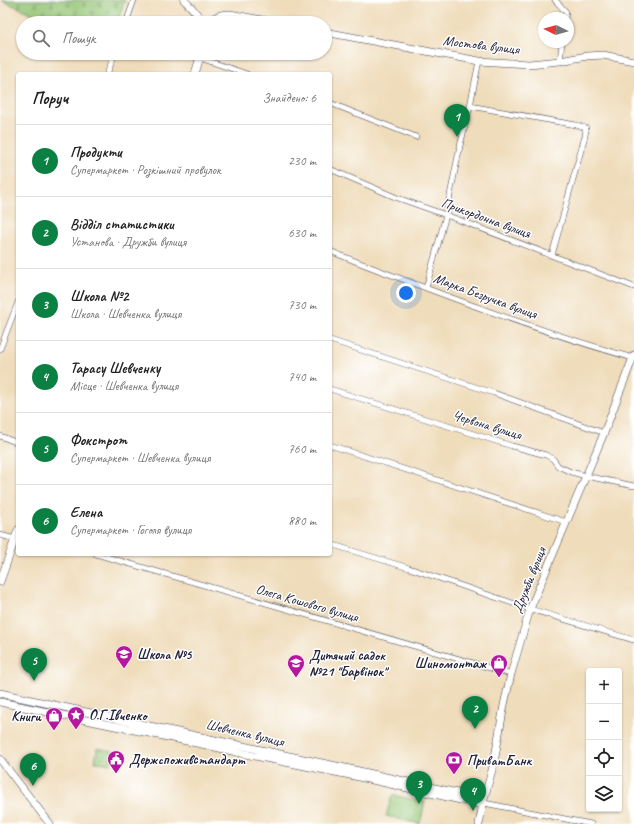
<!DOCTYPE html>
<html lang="uk">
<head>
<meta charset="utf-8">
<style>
	:root { --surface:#fff; --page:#f6f6f6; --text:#222; --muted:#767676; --line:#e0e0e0; --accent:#0b8043 }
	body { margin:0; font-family:Caveat,sans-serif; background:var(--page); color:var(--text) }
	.controls { position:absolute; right:12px; bottom:12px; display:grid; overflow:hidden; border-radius:4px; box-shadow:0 1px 3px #0004 }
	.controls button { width:36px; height:36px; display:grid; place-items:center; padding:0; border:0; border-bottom:1px solid var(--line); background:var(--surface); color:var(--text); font:20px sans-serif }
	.compass { position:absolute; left:538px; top:12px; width:36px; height:36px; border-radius:50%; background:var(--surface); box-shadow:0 1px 3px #0004; rotate:275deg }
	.you { position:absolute; left:406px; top:293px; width:14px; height:14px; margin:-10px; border:3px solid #fff; border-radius:50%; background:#1a73e8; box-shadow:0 0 0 6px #1a73e833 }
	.badge { display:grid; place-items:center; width:26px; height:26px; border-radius:50%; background:var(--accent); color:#fff; font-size:13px; font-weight:700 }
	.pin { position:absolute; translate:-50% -33px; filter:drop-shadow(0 1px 2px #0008) }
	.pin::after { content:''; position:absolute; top:21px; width:14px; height:12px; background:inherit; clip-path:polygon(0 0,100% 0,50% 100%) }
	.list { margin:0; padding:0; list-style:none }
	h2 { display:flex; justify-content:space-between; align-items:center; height:52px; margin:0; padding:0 16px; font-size:17px }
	h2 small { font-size:13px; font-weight:400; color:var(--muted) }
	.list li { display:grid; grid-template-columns:26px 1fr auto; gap:12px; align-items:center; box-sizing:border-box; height:72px; padding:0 16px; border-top:1px solid var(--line) }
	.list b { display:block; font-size:15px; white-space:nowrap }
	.list p { margin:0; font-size:13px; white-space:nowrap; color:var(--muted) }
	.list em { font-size:13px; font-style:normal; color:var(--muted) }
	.icon { flex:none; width:22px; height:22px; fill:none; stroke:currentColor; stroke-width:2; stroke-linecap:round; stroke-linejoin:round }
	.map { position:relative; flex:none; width:634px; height:824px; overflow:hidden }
	.search { position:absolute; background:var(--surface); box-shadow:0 1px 3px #0004; left:16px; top:16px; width:316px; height:44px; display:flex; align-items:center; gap:10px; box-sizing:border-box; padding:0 14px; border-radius:22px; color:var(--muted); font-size:15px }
	.panel { position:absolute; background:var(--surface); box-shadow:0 1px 3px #0004; left:16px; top:72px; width:316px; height:484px; border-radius:4px }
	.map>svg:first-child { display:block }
</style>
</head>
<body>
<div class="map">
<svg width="634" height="824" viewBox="0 0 634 824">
	<defs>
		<pattern id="green-dots" width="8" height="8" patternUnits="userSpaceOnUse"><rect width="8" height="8" fill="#95c575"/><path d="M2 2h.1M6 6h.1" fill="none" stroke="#80a966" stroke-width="1.8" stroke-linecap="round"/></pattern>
		<pattern id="cemetery-stones" width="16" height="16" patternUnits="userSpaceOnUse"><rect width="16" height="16" fill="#95c575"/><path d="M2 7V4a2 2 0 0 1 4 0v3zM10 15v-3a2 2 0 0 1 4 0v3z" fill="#80a966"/></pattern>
	</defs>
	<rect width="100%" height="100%" fill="#fff"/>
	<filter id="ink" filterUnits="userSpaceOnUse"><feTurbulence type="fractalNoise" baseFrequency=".025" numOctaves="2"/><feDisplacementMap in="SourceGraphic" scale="8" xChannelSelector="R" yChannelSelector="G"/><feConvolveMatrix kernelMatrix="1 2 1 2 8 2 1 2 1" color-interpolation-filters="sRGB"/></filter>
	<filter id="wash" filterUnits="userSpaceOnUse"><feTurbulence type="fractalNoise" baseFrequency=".012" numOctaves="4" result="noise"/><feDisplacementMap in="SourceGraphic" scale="16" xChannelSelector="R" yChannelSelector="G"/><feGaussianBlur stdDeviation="0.9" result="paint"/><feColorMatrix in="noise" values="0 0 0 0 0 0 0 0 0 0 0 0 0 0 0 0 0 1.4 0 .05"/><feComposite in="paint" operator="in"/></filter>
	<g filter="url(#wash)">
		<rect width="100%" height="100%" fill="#efdcba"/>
		<!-- green -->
		<path fill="url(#green-dots)" stroke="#5c7458" d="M97,748L113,751L111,764L95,762Z"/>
		<!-- cemetery -->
		<path fill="url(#cemetery-stones)" stroke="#5c7458" d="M1,0H125L117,23H53Z"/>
		<!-- pitch -->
		<path fill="#95c575" stroke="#5c7458" d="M392,795L425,802L420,824L386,816Z"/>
	</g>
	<g filter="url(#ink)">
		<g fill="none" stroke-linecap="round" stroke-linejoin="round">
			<!-- minor casing -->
			<g stroke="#413e4e" stroke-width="6">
				<path id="minor" d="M555,0L566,12L565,18
					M126,23L134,0
					M200,58L247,74
					M560,61L562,42
					M107,74L115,53
					M330,103L416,137
					M470,106L576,125L586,128L585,136L552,255
					M330,169L395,197L446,215L634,287
					M330,251C361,264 392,275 423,287C492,313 562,338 633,358
					M426,288L446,215L460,146L470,106L479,61
					M330,340L494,393L604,433
					M0,349L18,302
					M330,389L512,446L546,455L553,459L558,466L571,472L586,476L634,486
					M0,436L18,443
					M330,445L566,522
					M0,535L15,539
					M330,544L409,568L530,609L634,640
					M96,554L511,674
					M484,803L591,824"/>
			</g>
			<!-- tertiary casing -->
			<g stroke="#413e4e" stroke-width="8">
				<path id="tertiary" d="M184,0C191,7 198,13 202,23
					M208,23C215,16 220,14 230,14L278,23
					M325,32L479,61L529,64L560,61L587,56L603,55L634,61
					M195,74L201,53
					M0,582L18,530
					M0,693L131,722L350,769L484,799
					M0,702L206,745L250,755L350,775L483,805
					M479,824L484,799L494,763L504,705L511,674L530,609L604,433L634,355"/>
			</g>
			<!-- secondary casing -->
			<g stroke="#413e4e" stroke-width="8">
				<path id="secondary" d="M0,759L50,824"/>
			</g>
			<!-- minor -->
			<use href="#minor" stroke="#fff" stroke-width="5"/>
			<!-- tertiary -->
			<use href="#tertiary" stroke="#fff" stroke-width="7"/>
			<!-- secondary -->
			<use href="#secondary" stroke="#fff" stroke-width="7"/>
		</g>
	</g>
	<!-- icons -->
	<defs>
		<g id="school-pin" transform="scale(0.9)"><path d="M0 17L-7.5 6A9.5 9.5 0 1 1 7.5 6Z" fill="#b5179e" stroke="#fff"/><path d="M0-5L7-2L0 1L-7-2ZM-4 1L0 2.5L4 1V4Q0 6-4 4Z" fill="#fff"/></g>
		<g id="shop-pin" transform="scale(0.9)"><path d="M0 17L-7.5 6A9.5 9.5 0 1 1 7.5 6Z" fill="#b5179e" stroke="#fff"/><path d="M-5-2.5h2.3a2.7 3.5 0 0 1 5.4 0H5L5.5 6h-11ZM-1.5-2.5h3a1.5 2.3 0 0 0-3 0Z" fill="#fff"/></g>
		<g id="sight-pin" transform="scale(0.9)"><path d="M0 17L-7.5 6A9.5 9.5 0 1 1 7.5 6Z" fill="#b5179e" stroke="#fff"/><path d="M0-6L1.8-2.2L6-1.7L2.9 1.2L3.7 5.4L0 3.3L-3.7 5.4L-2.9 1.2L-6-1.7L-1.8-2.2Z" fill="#fff"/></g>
		<g id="civic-pin" transform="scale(0.9)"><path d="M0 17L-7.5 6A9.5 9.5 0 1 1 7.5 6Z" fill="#b5179e" stroke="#fff"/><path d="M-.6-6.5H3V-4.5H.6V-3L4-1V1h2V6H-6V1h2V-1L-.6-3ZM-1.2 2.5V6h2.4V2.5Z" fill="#fff"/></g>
		<g id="bank-pin" transform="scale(0.9)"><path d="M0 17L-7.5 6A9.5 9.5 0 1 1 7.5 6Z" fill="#b5179e" stroke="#fff"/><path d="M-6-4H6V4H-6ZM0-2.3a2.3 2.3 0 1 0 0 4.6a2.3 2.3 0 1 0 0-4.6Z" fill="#fff"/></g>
	</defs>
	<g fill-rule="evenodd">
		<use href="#school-pin" x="124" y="654"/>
		<use href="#school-pin" x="296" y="663"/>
		<use href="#shop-pin" x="499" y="663"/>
		<use href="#sight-pin" x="76" y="715"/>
		<use href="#shop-pin" x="54" y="716"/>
		<use href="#civic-pin" x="116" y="759"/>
		<use href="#bank-pin" x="454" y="760"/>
	</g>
	<g text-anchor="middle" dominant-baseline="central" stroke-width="3" stroke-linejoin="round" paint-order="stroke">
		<!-- street labels -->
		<g font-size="14" fill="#22223b" stroke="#fff">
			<text transform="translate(481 45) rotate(7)">Мостова вулиця</text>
			<text transform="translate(486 218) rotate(20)">Прикордонна вулиця</text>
			<text transform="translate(485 296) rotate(20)">Марка Безручка вулиця</text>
			<text transform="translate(487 425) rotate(17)">Червона вулиця</text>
			<text transform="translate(529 580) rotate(-68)">Дружби вулиця</text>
			<text transform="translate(307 603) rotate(16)">Олега Кошового вулиця</text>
			<text transform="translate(245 733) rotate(13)">Шевченка вулиця</text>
		</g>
		<!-- poi labels -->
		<g font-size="14" font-weight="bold" fill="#22223b" stroke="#fff" text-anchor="start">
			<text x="137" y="654">Школа №5</text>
			<text x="309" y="655">Дитячий садок<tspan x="309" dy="16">№21 "Барвінок"</tspan></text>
			<text x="486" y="663" text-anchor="end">Шиномонтаж</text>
			<text x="89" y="715">О.Г.Івченко</text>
			<text x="41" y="716" text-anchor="end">Книги</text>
			<text x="129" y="759">Держспоживстандарт</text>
			<text x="467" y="760">ПриватБанк</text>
		</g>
	</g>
</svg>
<div class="controls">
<button>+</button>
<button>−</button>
<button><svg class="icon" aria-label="locate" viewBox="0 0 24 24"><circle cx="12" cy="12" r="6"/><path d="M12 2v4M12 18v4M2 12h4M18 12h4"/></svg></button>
<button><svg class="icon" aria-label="layers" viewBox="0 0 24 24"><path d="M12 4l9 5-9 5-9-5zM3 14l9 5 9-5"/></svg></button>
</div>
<svg class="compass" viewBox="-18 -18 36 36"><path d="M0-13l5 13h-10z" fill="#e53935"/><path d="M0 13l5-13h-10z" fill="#767676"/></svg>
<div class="you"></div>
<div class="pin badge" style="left:457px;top:137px">1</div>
<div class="pin badge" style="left:475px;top:729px">2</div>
<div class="pin badge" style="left:419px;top:804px">3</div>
<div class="pin badge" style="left:473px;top:811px">4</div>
<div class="pin badge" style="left:34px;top:681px">5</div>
<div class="pin badge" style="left:33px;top:786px">6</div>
<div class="search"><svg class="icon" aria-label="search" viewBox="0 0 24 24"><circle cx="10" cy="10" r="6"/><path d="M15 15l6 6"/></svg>Пошук</div>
<section class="panel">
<h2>Поруч<small>Знайдено: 6</small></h2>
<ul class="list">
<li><span class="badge">1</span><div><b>Продукти</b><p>Супермаркет · Розкішний провулок</p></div><em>230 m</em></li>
<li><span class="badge">2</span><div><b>Відділ статистики</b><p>Установа · Дружби вулиця</p></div><em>630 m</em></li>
<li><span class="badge">3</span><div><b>Школа №2</b><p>Школа · Шевченка вулиця</p></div><em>730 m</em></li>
<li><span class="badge">4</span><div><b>Тарасу Шевченку</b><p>Місце · Шевченка вулиця</p></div><em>740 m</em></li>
<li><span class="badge">5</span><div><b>Фокстрот</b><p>Супермаркет · Шевченка вулиця</p></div><em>760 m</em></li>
<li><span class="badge">6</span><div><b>Елена</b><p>Супермаркет · Гоголя вулиця</p></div><em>880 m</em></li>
</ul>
</section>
</div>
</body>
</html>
